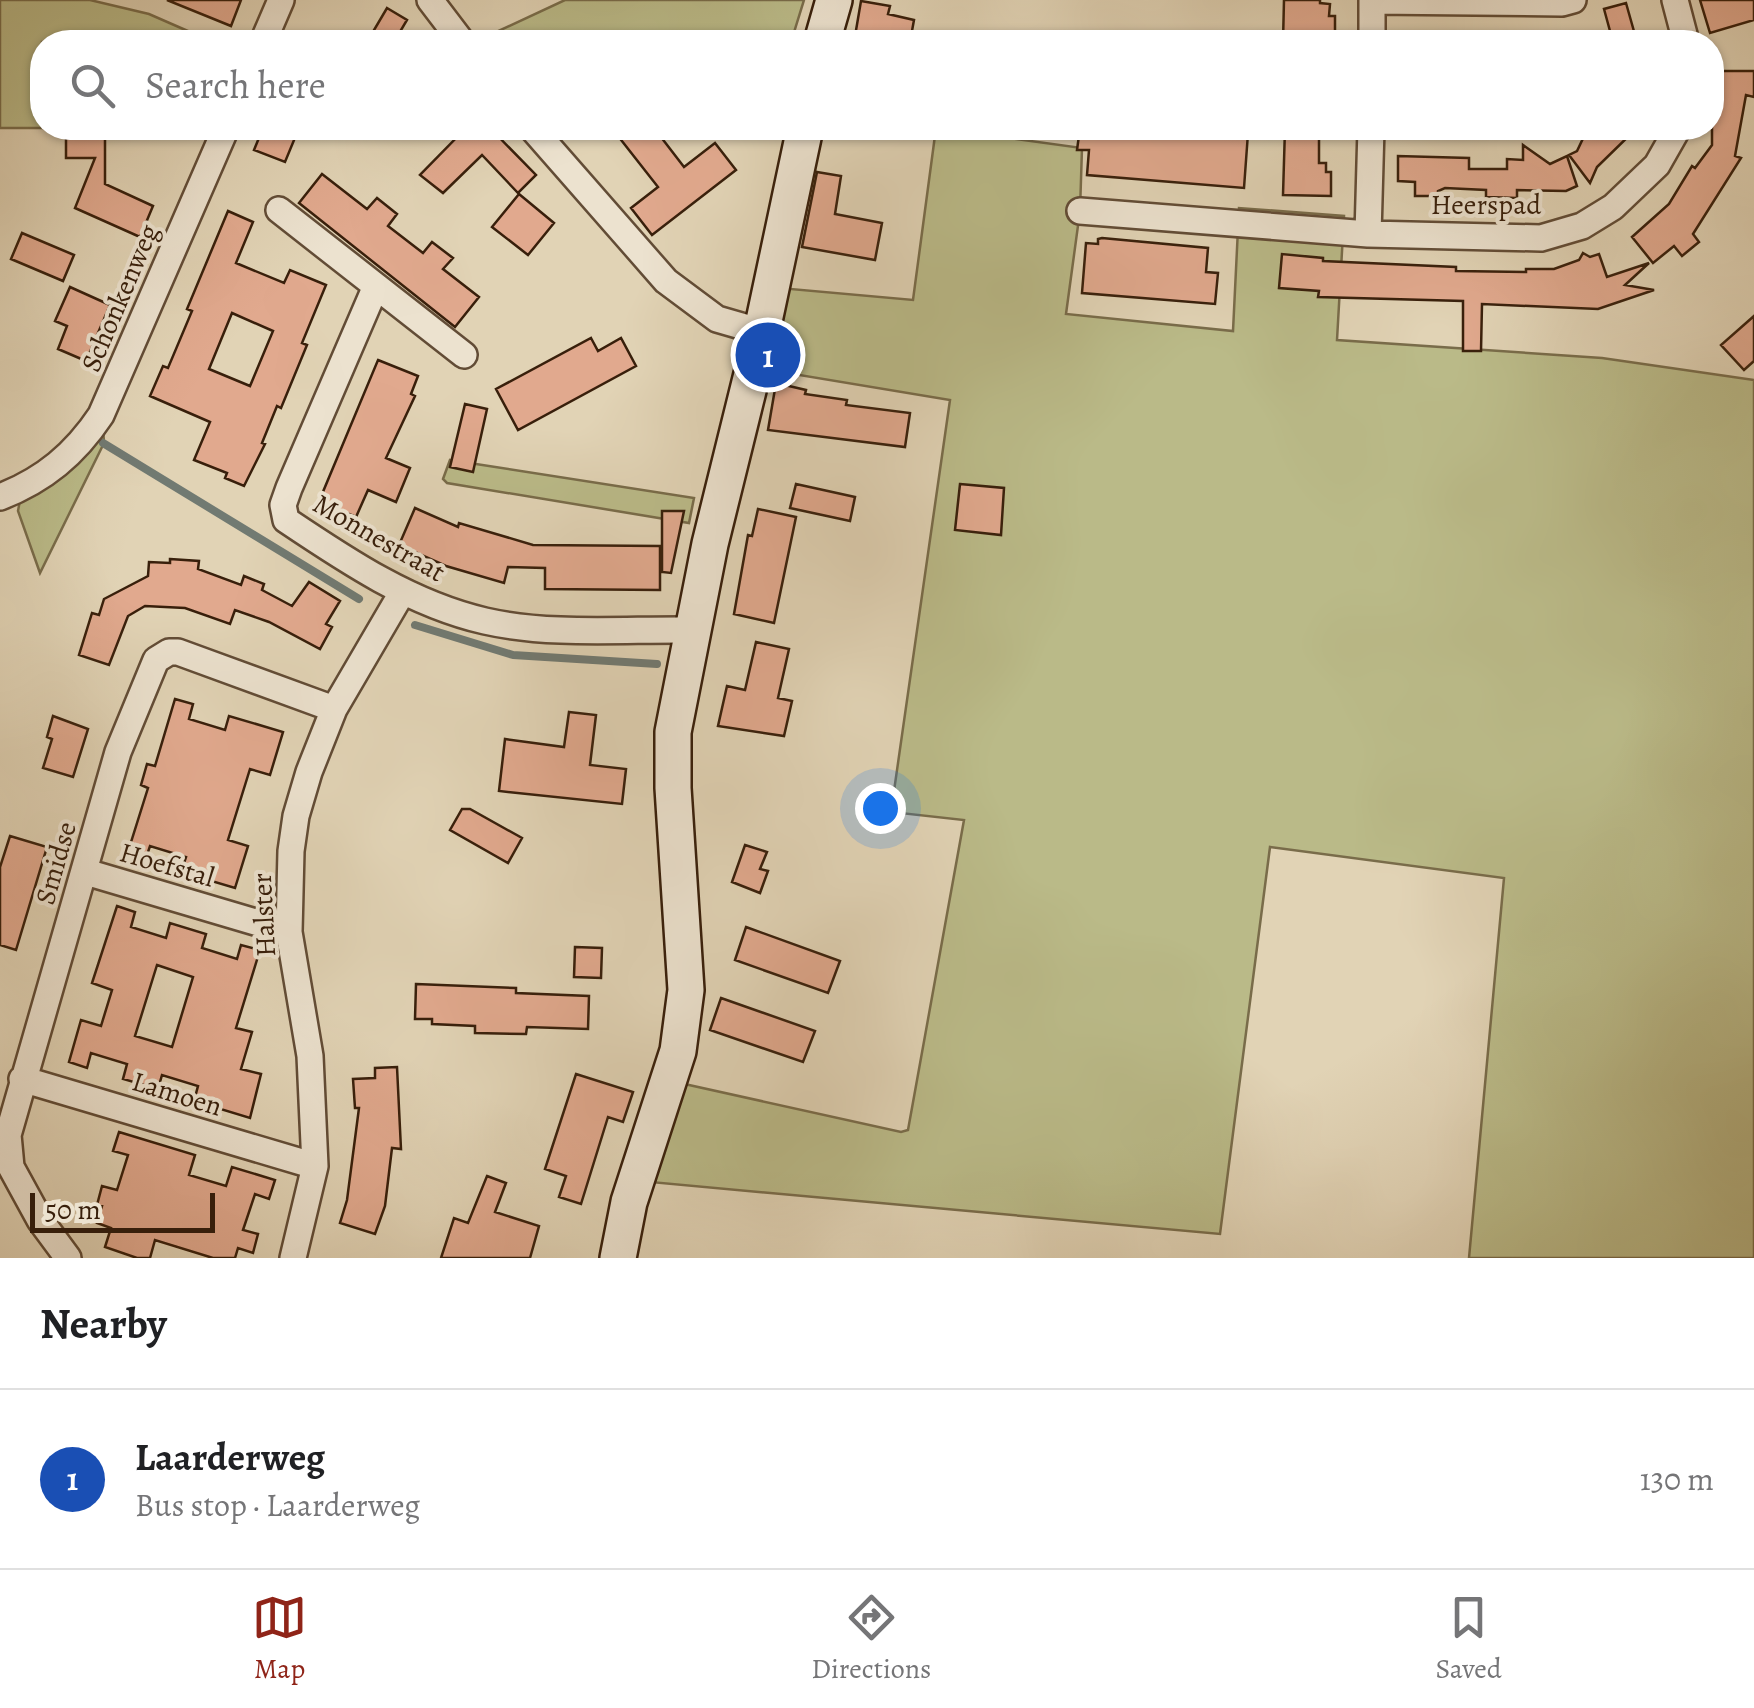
<!DOCTYPE html>
<html lang="en">
<head>
<meta charset="utf-8">
<style>
	:root { --surface:#fff; --page:#f2f2f2; --text:#202124; --muted:#757577; --line:#e0e0e0; --accent:#8f2418 }
	body { margin:0; font-family:Alegreya,serif; background:var(--page); color:var(--text) }
	.scale { position:absolute; left:30px; bottom:25px; width:185px; box-sizing:border-box; padding-left:10px; border:5px solid #381f0b; border-top:0; font-size:28px; line-height:35px; white-space:nowrap; color:#381f0b; -webkit-text-stroke:8px #ece2cf; paint-order:stroke }
	.you { position:absolute; left:880px; top:808px; width:35px; height:35px; margin:-25px; border:8px solid #fff; border-radius:50%; background:#1a73e8; box-shadow:0 0 0 15px #1a73e833 }
	.badge { display:grid; place-items:center; width:65px; height:65px; border-radius:50%; background:var(--accent); color:#fff; font-size:32px; font-weight:700 }
	.pin { position:absolute; translate:-50% -50%; border:5px solid #fff; box-shadow:0 2px 10px #0006 }
	.list { margin:0; padding:0; list-style:none }
	h2 { display:flex; justify-content:space-between; align-items:center; height:130px; margin:0; padding:0 40px; font-size:42px }
	h2 small { font-size:32px; font-weight:400; color:var(--muted) }
	.list li { display:grid; grid-template-columns:65px 1fr auto; gap:30px; align-items:center; box-sizing:border-box; height:180px; padding:0 40px; border-top:2px solid var(--line) }
	.list b { display:block; font-size:38px; white-space:nowrap }
	.list p { margin:0; font-size:32px; white-space:nowrap; color:var(--muted) }
	.list em { font-size:32px; font-style:normal; color:var(--muted) }
	.icon { flex:none; width:55px; height:55px; fill:none; stroke:currentColor; stroke-width:2; stroke-linecap:round; stroke-linejoin:round }
	.map { position:relative; flex:none; width:1754px; height:1258px; overflow:hidden }
	.search { position:absolute; background:var(--surface); box-shadow:0 2px 8px #0004; left:30px; right:30px; top:30px; height:110px; display:flex; align-items:center; gap:25px; box-sizing:border-box; padding:0 35px; border-radius:40px; color:var(--muted); font-size:38px }
	.sheet { height:310px; background:var(--surface) }
	nav { display:flex; justify-content:space-around; align-items:center; box-sizing:border-box; height:140px; border-top:2px solid var(--line); background:var(--surface); font-size:28px; color:var(--muted) }
	nav a { display:grid; justify-items:center; gap:5px }
	nav .on { color:var(--accent) }
	.map>svg:first-child { display:block }
</style>
</head>
<body>
<div class="map">
<svg width="1754" height="1258" viewBox="0 0 1754 1258">
	<rect width="100%" height="100%" fill="#e1d3b5"/>
	<filter id="stains"><feTurbulence type="fractalNoise" baseFrequency=".002" numOctaves="4"/><feColorMatrix values="0 0 0 0 .2 0 0 0 0 .09 0 0 0 0 .02 0 0 0 .5 -.17"/></filter>
	<radialGradient id="worn" r=".72"><stop offset=".6" stop-color="#630" stop-opacity="0"/><stop offset="1" stop-color="#630" stop-opacity=".3"/></radialGradient>
	<!-- green -->
	<path fill="#baba88" stroke="#796c4a" stroke-width="2.5" d="M0,0H90L149,14L213,42H42L43,128H0Z
		M565,0H804L791,42L479,40Z
		M936,128L1082,148L1080,211L1066,314L1233,331L1239,208L1344,216L1337,340L1602,358L1754,380V1258H1469L1504,878L1270,847L1220,1234L650,1182L680,1083L901,1132L908,1130L964,820L891,812L950,400L763,369L780,288L913,300Z
		M103,427L104,443L40,573L18,511L20,500Z
		M450,460L694,498L689,523L447,483L443,479Z"/>
	<g fill="none" stroke-linecap="round" stroke-linejoin="round">
		<!-- stream -->
		<path stroke="#717a72" stroke-width="8" d="M103,443L359,599
			M415,625L513,655L657,664"/>
	</g>
	<!-- building -->
	<path fill="#e1a98e" stroke="#381f0b" stroke-width="2.5" fill-rule="evenodd" d="M167,0H241L231,26Z
		M1284,0H1320V3L1330,4L1329,16H1335V35H1329V42H1283Z
		M1700,0H1754V20L1710,33Z
		M861,1L890,6L888,14L914,20L910,42H854Z
		M1626,3L1637,42H1613L1604,9Z
		M387,8L407,20L394,42L374,30Z
		M1719,71H1754V97L1746,95L1735,156L1741,158L1693,234L1699,242L1682,256L1674,246L1653,263L1632,237L1669,204L1692,166L1695,168L1712,145V116Z
		M263,128H299L285,162L254,150Z
		M466,128H490L536,175L518,193L482,155L443,193L420,175Z
		M629,128H654L684,167L715,143L736,170L652,235L631,208L658,187L618,136Z
		M1080,128H1135V131L1175,135L1177,128L1248,133L1244,188L1087,175L1089,150H1077Z
		M1285,128H1319V163H1326V172H1331V196L1283,195Z
		M1588,128H1637L1597,167L1590,183L1569,155L1577,151Z
		M66,134H105V184L153,206L140,237L75,208L95,158H66Z
		M1523,145L1550,164L1567,156L1577,186L1566,191L1517,190V198L1486,197V190L1445,188L1438,191V196H1415V182L1398,181V156L1469,158V169H1507V159L1523,160Z
		M817,172L841,176L835,214L882,223L875,260L802,247Z
		M322,174L367,209L377,198L397,214L388,226L423,253L432,242L453,258L443,269L479,297L455,327L299,203Z
		M519,194L554,223L528,255L492,227Z
		M228,211L253,222L236,263L284,283L290,270L326,285L302,343L307,345L281,408L277,406L262,443L265,444L244,486L225,478L227,473L194,460L210,422L150,396L163,366L168,368L192,311L187,309ZM232,313L273,331L250,386L209,369Z
		M22,233L74,255L63,281L11,259Z
		M1102,238L1208,248L1206,272L1218,273L1215,304L1082,293L1086,243L1098,244V239Z
		M1583,253L1590,257L1599,254L1607,277L1649,263L1625,285L1654,290L1598,309L1482,304L1481,351H1463V301L1318,297L1319,291L1279,288L1282,254L1323,258V261L1456,267V271L1526,272V269H1554L1579,260Z
		M70,287L110,305L86,361L58,349L67,326L55,321Z
		M1754,316V361L1744,370L1721,345Z
		M591,338L598,351L621,338L636,366L518,430L496,389Z
		M378,360L418,376L411,394L415,396L386,458L410,468L396,502L368,490L356,517L323,503L324,500L320,499Z
		M776,383L806,390L805,394L847,400L846,405L910,413L905,447L768,430Z
		M465,404L487,409L473,472L450,467Z
		M796,484L855,497L850,521L790,508Z
		M960,484L1004,488L1001,535L955,530Z
		M415,508L458,527L459,523L533,545L660,546V590L545,589V568L508,567L504,583L446,566L399,545Z
		M758,509L796,517L774,623L734,614L748,535L752,536Z
		M662,511H684L671,573L662,572Z
		M170,559L199,561L198,569L241,585L244,576L264,584L262,590L292,606L309,582L340,601L326,624L332,627L320,649L269,622L235,610L230,624L185,608L145,606L128,616L109,665L79,655L92,613L99,615L104,599L148,576L149,562L170,563Z
		M756,642L789,649L778,698L792,701L784,736L718,726L727,686L745,690Z
		M175,699L193,704L189,719L225,730L229,716L283,732L270,775L250,769L228,840L248,846L235,888L181,872L186,857L150,846L145,861L127,855L148,788L141,785L147,764L155,766Z
		M569,712L596,715L590,765L626,769L622,804L499,791L505,739L564,747Z
		M53,716L88,729L73,777L43,768L52,739L47,737Z
		M462,809H470L522,838L508,863L450,830Z
		M10,836L47,847L16,950L0,945V867Z
		M745,845L767,852L760,869L768,871L760,893L732,882Z
		M117,906L135,912L131,927L166,938L170,923L206,934L202,948L237,959L241,945L260,950L236,1028L252,1032L241,1069L261,1074L250,1118L194,1101L198,1086L162,1075L158,1089L123,1079L127,1064L91,1053L87,1068L69,1062L81,1020L101,1026L112,990L92,983ZM157,965L193,977L172,1047L135,1036Z
		M746,927L840,961L828,993L735,960Z
		M575,947L602,948L601,978L574,977Z
		M416,984L516,988V993L589,996L588,1029L527,1027L526,1034L475,1033V1026L432,1024V1019H415Z
		M721,998L815,1031L803,1062L710,1030Z
		M397,1067L401,1149L392,1148L385,1206L375,1234L340,1223L347,1200L359,1108H355L353,1079L375,1078V1068Z
		M576,1074L633,1092L623,1122L608,1117L581,1204L559,1197L566,1176L545,1169Z
		M119,1132L195,1155L189,1175L226,1186L232,1167L275,1180L269,1199L255,1194L243,1230L258,1234L253,1253L238,1248L235,1258H213L155,1240L150,1258H137L105,1247L111,1228L97,1223L102,1206L97,1205L102,1186L117,1190L128,1155L113,1151Z
		M487,1176L506,1183L495,1212L539,1226L530,1258H441L454,1218L468,1223Z"/>
	<g fill="none" stroke-linecap="round" stroke-linejoin="round">
		<!-- street casing -->
		<g stroke="#624c36" stroke-width="30">
			<path id="street" d="M430,0L462,42
				M1675,0L1686,42
				M1372,1L1562,3L1573,0
				M263,42L281,0
				M1372,42V0
				M532,128L666,281L717,319L762,332
				M1371,128L1368,234L1541,238L1582,226L1613,207L1657,165L1678,128
				M279,210L464,355
				M1080,211L1368,234
				M376,286L289,488L283,505L286,520C347,561 411,604 485,621C551,636 625,629 693,630
				M0,497C44,480 75,454 101,415L226,128
				M86,872L289,932
				M22,1079L315,1166
				M68,1258L40,1220L11,1167L8,1135L118,752L156,660L169,652H178L334,709
				M293,1258L315,1166L310,1056L289,932L291,851L296,816L309,772L334,709L403,591"/>
		</g>
		<!-- secondary casing -->
		<g stroke="#381f0b" stroke-width="40">
			<path id="secondary" d="M822,42L834,0
				M618,1258L629,1202L678,1051L686,990L673,788V732L710,544L757,354L805,128"/>
		</g>
		<!-- street -->
		<use href="#street" stroke="#ece2cf" stroke-width="25"/>
		<!-- secondary -->
		<use href="#secondary" stroke="#ece2cf" stroke-width="35"/>
	</g>
	<g text-anchor="middle" dominant-baseline="central" stroke-width="8" stroke-linejoin="round" paint-order="stroke">
		<!-- street labels -->
		<g font-size="28" fill="#381f0b" stroke="#ece2cf">
			<text x="1486" y="205">Heerspad</text>
			<text transform="translate(120 298) rotate(-67)">Schonkenweg</text>
			<text transform="translate(379 538) rotate(30)">Monnestraat</text>
			<text transform="translate(56 863) rotate(-74)">Smidse</text>
			<text transform="translate(167 865) rotate(16)">Hoefstal</text>
			<text transform="translate(264 915) rotate(-93)">Halster</text>
			<text transform="translate(177 1094) rotate(17)">Lamoen</text>
		</g>
	</g>
	<rect width="100%" height="100%" filter="url(#stains)"/>
	<rect width="100%" height="100%" fill="url(#worn)"/>
</svg>
<div class="scale">50 m</div>
<div class="you"></div>
<div class="pin badge" style="left:768px;top:355px;background:#1a4fb4">1</div>
<div class="search"><svg class="icon" aria-label="search" viewBox="0 0 24 24"><circle cx="10" cy="10" r="6"/><path d="M15 15l6 6"/></svg>Search here</div>
</div>
<section class="sheet">
<h2>Nearby<small></small></h2>
<ul class="list">
<li><span class="badge" style="background:#1a4fb4">1</span><div><b>Laarderweg</b><p>Bus stop · Laarderweg</p></div><em>130 m</em></li>
</ul>
</section>
<nav>
<a class="on"><svg class="icon" aria-label="map" viewBox="0 0 24 24"><path d="M3 6l6-2 6 2 6-2v14l-6 2-6-2-6 2zM9 4v14M15 6v14"/></svg>Map</a>
<a><svg class="icon" aria-label="directions" viewBox="0 0 24 24"><path d="M12 3l9 9-9 9-9-9zM9 14v-3h6M13 9l2 2-2 2"/></svg>Directions</a>
<a><svg class="icon" aria-label="saved" viewBox="0 0 24 24"><path d="M7 4h10v16l-5-4-5 4z"/></svg>Saved</a>
</nav>
</body>
</html>
